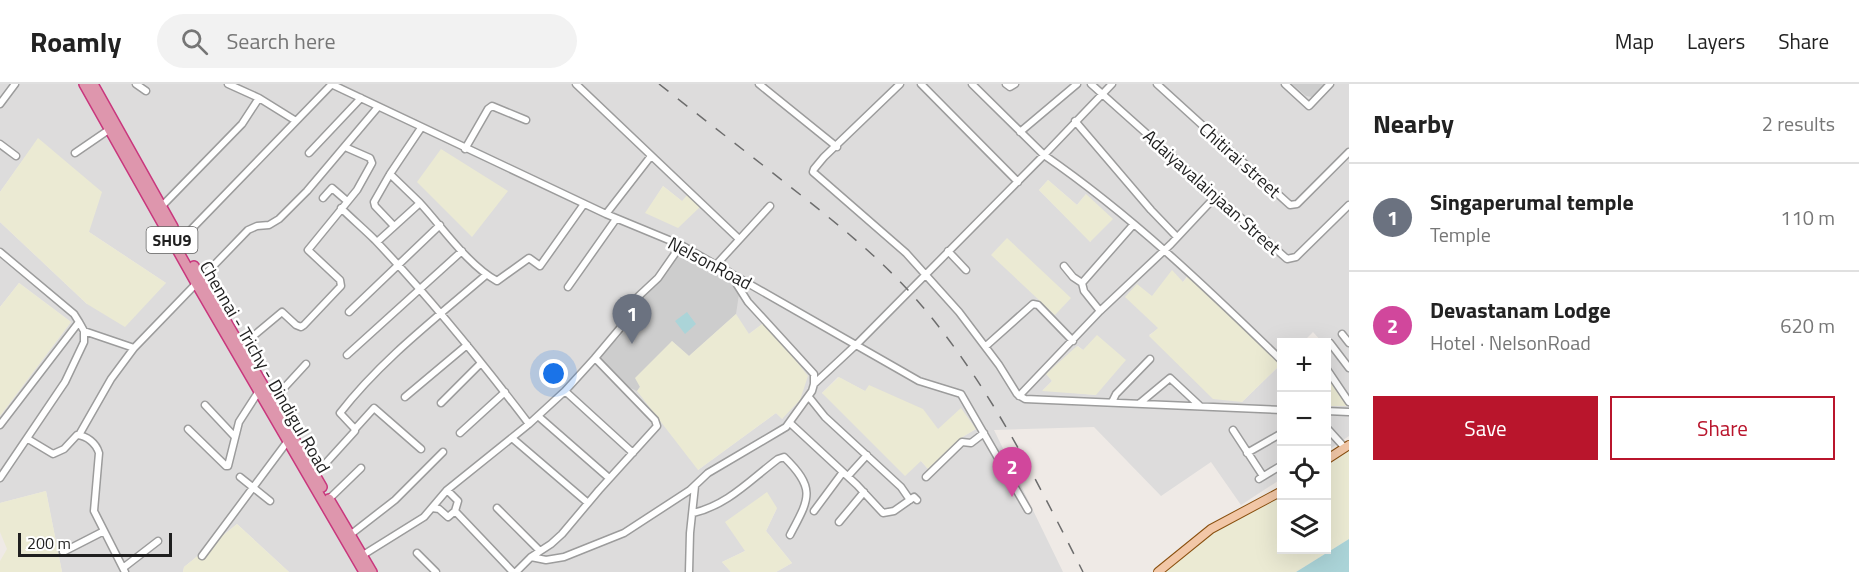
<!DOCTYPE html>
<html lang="en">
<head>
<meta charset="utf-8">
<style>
	:root { --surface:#fff; --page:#f2f2f2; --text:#222; --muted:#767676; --line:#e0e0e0; --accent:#b9152c }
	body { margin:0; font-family:"Titillium Web",sans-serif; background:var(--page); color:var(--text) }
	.controls { position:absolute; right:18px; bottom:18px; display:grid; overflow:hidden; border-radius:0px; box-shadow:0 6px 24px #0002 }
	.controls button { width:54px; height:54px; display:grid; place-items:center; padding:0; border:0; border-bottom:2px solid var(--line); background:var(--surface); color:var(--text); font:30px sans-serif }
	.scale { position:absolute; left:18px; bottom:15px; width:154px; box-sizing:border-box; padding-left:6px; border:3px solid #1f1f1f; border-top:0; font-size:16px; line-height:21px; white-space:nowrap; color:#1f1f1f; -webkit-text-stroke:4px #fff; paint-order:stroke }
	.you { position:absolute; left:554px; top:290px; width:21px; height:21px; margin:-15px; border:4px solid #fff; border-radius:50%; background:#1a73e8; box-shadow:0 0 0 9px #1a73e833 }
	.badge { display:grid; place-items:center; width:39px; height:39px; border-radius:50%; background:var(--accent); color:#fff; font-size:20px; font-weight:700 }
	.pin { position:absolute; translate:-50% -50px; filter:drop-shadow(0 2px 3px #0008) }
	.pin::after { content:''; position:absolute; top:32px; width:21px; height:18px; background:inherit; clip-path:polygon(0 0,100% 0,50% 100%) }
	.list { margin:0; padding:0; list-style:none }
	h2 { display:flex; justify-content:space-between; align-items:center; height:78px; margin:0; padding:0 24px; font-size:26px }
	h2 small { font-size:20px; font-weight:400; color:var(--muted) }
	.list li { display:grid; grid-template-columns:39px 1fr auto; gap:18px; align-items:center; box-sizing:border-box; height:108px; padding:0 24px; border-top:2px solid var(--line) }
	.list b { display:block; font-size:22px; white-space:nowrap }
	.list p { margin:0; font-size:20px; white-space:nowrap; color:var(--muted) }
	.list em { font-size:20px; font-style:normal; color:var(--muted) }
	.actions { display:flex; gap:12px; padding:18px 24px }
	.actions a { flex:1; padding:14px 0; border:2px solid var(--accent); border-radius:0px; text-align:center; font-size:21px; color:var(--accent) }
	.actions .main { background:var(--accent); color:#fff }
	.icon { flex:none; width:33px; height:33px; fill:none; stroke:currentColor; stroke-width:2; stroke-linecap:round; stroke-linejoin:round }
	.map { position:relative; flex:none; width:1349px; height:488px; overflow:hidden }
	header { display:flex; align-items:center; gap:36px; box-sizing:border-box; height:84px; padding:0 30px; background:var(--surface); border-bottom:2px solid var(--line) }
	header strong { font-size:28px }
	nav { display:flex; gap:33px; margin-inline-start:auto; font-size:21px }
	.search { width:420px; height:54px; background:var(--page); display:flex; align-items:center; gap:15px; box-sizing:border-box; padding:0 21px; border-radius:33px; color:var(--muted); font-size:22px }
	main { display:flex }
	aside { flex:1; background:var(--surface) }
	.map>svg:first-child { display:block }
</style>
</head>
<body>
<header>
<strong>Roamly</strong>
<div class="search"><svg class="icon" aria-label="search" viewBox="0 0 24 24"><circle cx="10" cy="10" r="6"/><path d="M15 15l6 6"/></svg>Search here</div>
<nav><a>Map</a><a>Layers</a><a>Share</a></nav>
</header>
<main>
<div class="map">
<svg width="1349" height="488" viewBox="0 0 1349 488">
	<rect width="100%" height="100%" fill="#efeae6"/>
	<!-- residential -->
	<path fill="#dddcdc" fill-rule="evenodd" d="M0,0H1349V352L1327,367V322H1348L1327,289L1326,258H1322L1313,248L1303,258H1282L1281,280L1188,191L1183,198L1158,245L1149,251L1242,318L1281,280V395L1241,421L1211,378L1161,412L1094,343L994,346L1063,488H776L792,479L766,447L777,424L745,467L722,478L731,488H289L237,440L184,483L183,488H62L46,407L0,419V332L71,238L19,199L0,223V138L87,220L166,199L89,148L38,55L0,108ZM1048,96L1077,121L1086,110L1091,158L1039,106ZM663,102L683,118L646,129ZM765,238L783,335L776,329L698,386L749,250ZM1078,262L1083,266L1096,311L1043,306L1052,297L1047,290ZM838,293L938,345H976L959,355L927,384L921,377L822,309Z"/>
	<!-- religious -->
	<path fill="#cdcdcd" d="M1292,0H1325L1312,13L1306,12Z
		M681,167L726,188L739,210L736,230L689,272L672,257L637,307L628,303L599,273L634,238L632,225L637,218L662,195Z"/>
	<!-- farmland -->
	<path fill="#ebead3" d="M38,54L102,108L89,148L166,199L125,243L87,220L0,138V108Z
		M441,65L508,107L472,153L417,98Z
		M1048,96L1077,121L1086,110L1113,135L1090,158L1039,106Z
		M663,102L682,117L688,110L700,123L678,144L645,129Z
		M1007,154L1071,214L1055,231L991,171Z
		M1172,186L1183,198L1189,191L1281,280L1242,318L1213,315L1149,252L1158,244L1125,213L1137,200L1152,212Z
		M19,199L71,238L0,332V223Z
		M736,230L749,250L765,238L808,292L800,316L782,335L776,329L698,386L637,307L640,303L635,294L672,257L689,272Z
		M1097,251L1126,276L1096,311L1042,307L1052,297L1046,290L1077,262L1083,266Z
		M1326,289L1349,322H1327Z
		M839,293L865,307L869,301L923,325L938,345L961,324L976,345L959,355L928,385L921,377L905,392L822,309Z
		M1349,367V455L1296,488H1163L1171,483L1216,446L1281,411L1282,466H1326L1327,382Z
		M46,407L62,488H0V477L7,465L0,448V419Z
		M767,408L777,424L766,447L792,479L776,488H731L722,478L745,467L725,438Z
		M237,440L289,488H183L184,483Z"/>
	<!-- water -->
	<path fill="#abd4d8" d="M687,228L696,240L685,250L675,237Z
		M1349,455V488H1296Z"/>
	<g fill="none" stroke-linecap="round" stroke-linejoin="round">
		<!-- minor casing -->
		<g stroke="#9c9c9c" stroke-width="9">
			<path id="minor" d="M136,0L146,7
				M228,0L259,14L296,37
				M331,0L606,130L681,161L919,297L961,310L1028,426
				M576,0L739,155
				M759,0L837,63
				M900,0L824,73L814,85L813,88L906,169L959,228L999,281L1017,310L1025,315L1282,326
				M921,0L1018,98
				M972,0L1044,71L1112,0
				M1006,0L1010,3L1015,0
				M1091,0L1287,175L1296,173L1349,121
				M1157,0L1290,121L1297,120L1349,68
				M1285,0L1309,22L1330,0
				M0,20L15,0
				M1075,37L1151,126L1177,153
				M1020,48L1077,0
				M0,60L16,72
				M465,65L488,25L492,22L526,36
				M75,69L110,45
				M309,69L361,14
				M390,90L420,119
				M323,114L332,104L347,117
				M161,123L242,40L259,14
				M341,124C352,135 364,145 375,156C430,214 481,277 529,340L447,406L424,433L363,471
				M606,130L651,72
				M394,142L375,122L374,118L390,90L421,44
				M180,157L332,0
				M377,158L420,119C443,144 468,181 497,197L529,174L540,182L584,120
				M948,167L966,186
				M0,168L74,230L79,238L0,341
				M716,181L770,122
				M1064,182L1073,193L1082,199
				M568,203L616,135
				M1100,227L1171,160L1216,112
				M349,228L440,141
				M84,247L134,264L248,146L257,142L269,141L279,135L307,107L378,23
				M1342,250L1349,259
				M1330,259L1349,284
				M986,262L1033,220L1038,221L1073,257
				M239,264L282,228L296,241L301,243L304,241L341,202L340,196L308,166L357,106L372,79L370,74L345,63
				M347,271L462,167
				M595,274L627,236V223L658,194L681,161
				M1326,284L1349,318
				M814,300L858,259L1044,71C1131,131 1207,204 1282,277
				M565,307L633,369
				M1019,312L1100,227L1084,207L1082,199L1133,141
				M405,313L467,261
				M809,313L825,333L901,403L910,416
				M272,317L306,280
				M1112,318L1116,310L1150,275
				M441,319L481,279
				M1140,319L1170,294L1200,322
				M205,321L235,353
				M1326,327L1349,328
				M538,332L609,394
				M790,339L857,401L883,429L894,427L914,413L917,416
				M529,340L565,307L595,274L655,336L657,342L599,406L562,450L551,460L531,473
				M1326,343L1345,364
				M188,345L226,382H228L239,338L259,307
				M355,345L374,324L421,365
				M1233,346L1263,392
				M460,349L505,308
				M79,351L111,295L134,264
				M512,354L588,419
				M28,355L53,370L64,365L77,351C87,352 96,359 99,369L94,427L125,488
				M1247,369L1282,349
				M315,391L355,347L354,344L340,329C381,276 436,234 486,191
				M848,392L867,371
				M240,393L270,417
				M926,393L962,358L971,359L984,349
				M0,394L65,298L84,258V247L79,238
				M1259,395L1282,381
				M329,415L361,384
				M432,424L439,425L448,433L455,427L458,417L447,406
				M497,424L540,467
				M455,427L513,488
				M814,427L843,388
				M693,429C728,421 750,396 778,375L784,373C817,405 809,415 790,451
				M839,438L864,408
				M350,451L395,416L443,368
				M63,468L104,447
				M417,469L436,488
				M202,472L290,354
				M123,484L158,457
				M516,488L531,473L546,476L564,473L624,449L690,406L708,389L786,343L812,307L814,300V290L748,218L729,188
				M689,488L690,449L695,402"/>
		</g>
		<!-- major casing -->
		<g stroke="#8a500f" stroke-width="10">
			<path id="major" d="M1326,376L1349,361
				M1158,488L1211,445L1282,407"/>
		</g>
		<!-- highway casing -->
		<g stroke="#c9377d" stroke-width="12">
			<path id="highway" d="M84,0L196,199L364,488
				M93,0L173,143
				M194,182L322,403
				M329,415L372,488"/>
		</g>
		<!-- minor -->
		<use href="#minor" stroke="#fff" stroke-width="6"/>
		<!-- major -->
		<use href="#major" stroke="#f2c7a7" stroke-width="8"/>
		<!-- highway -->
		<use href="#highway" stroke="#de96ad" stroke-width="9"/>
		<!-- rail -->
		<path stroke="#6d6d6d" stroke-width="1.5" stroke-dasharray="12 12" stroke-linecap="butt" d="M659,0C702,34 745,67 788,101C830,134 872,167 908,206C983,289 1033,389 1083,488"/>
	</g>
	<g text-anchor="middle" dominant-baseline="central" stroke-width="5" stroke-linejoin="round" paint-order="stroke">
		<!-- shield labels -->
		<rect fill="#fff" stroke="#626262" stroke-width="1.5" x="146.5" y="143" width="51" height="26" rx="4.5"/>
		<g font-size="16" font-weight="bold" fill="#1f1f1f">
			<text x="172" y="156">SHU9</text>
		</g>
		<!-- street labels -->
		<g font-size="18" fill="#1f1f1f" stroke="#fff">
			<text transform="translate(1240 76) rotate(42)">Chitirai street</text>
			<text transform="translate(1212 108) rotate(42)">Adaiyavalainjaan Street</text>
			<text transform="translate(710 179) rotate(28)">NelsonRoad</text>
			<text transform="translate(265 283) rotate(60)">Chennai - Trichy - Dindigul Road</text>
		</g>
	</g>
</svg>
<div class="controls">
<button>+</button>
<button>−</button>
<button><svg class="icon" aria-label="locate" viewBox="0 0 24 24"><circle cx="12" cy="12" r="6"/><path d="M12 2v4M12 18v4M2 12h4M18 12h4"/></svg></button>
<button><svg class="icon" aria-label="layers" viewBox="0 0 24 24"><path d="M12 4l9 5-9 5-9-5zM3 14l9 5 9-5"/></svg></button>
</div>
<div class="scale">200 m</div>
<div class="you"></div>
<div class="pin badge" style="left:632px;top:260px;background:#6b7280">1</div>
<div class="pin badge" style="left:1012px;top:413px;background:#d1479c">2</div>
</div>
<aside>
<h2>Nearby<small>2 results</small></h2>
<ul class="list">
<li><span class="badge" style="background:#6b7280">1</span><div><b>Singaperumal temple</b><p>Temple</p></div><em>110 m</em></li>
<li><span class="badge" style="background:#d1479c">2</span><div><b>Devastanam Lodge</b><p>Hotel · NelsonRoad</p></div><em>620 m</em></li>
</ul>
<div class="actions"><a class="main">Save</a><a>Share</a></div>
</aside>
</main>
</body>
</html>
